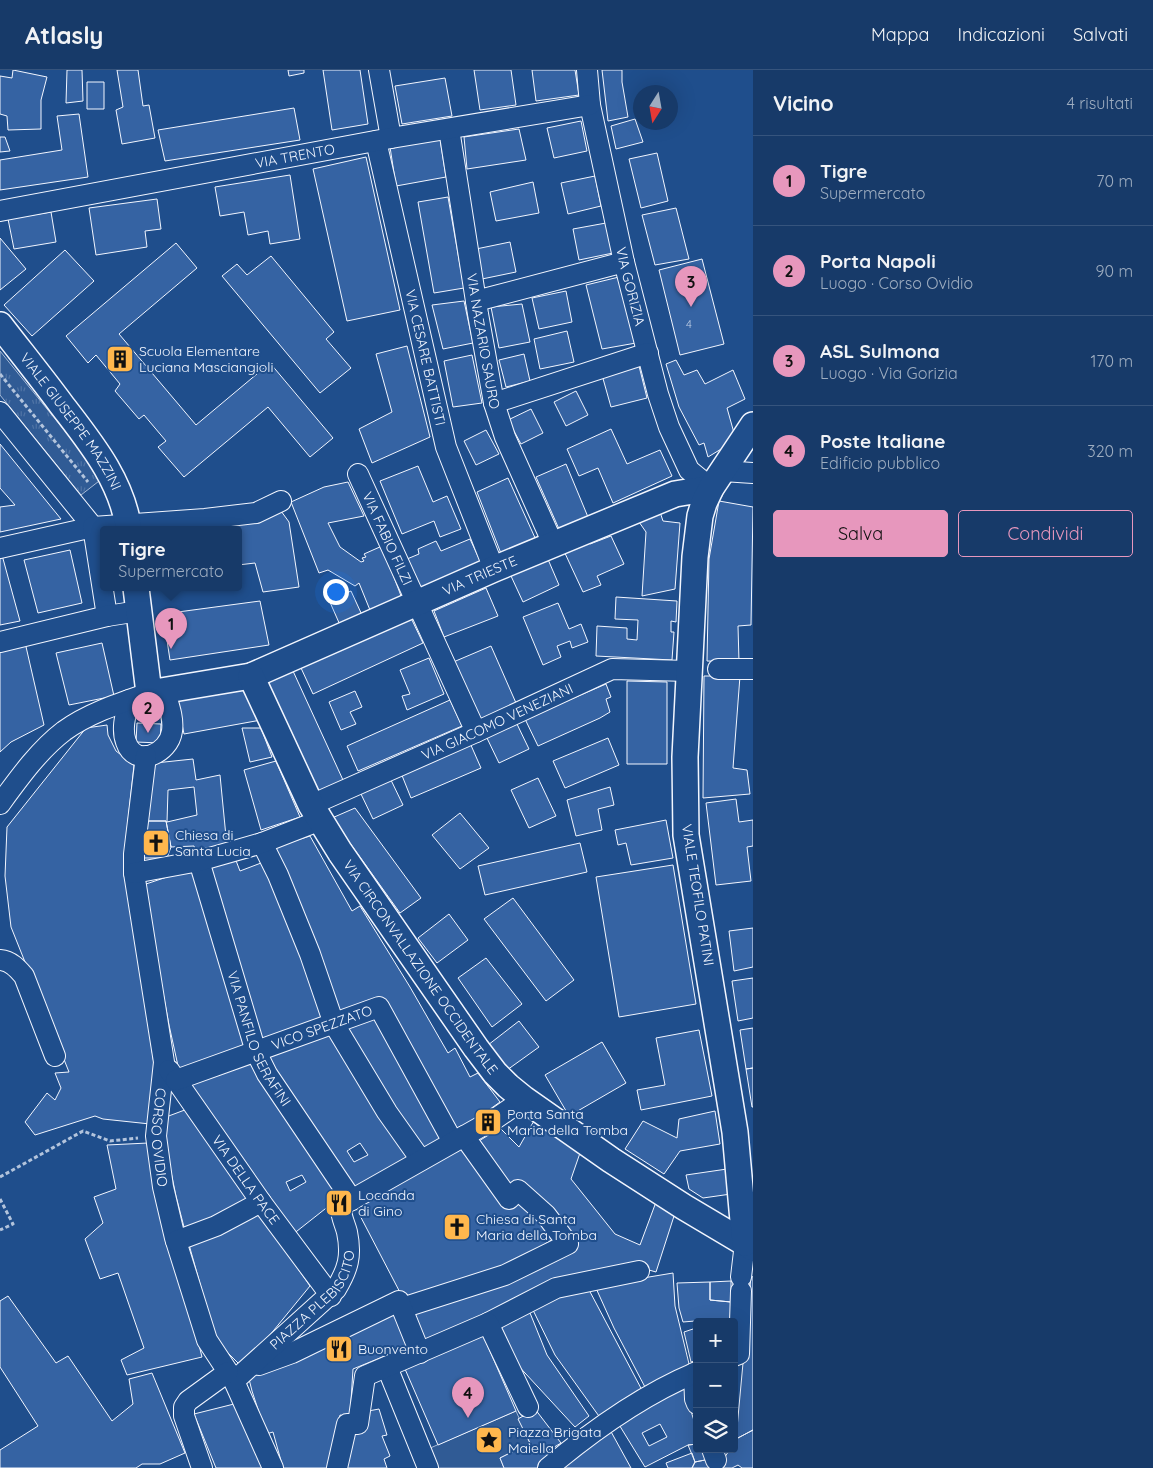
<!DOCTYPE html>
<html lang="it">
<head>
<meta charset="utf-8">
<style>
	:root { --surface:#173a69; --page:#20416f; --text:#f1f3f6; --muted:#9eadc0; --line:#36547d; --accent:#e797bd }
	body { margin:0; font-family:Quicksand,sans-serif; background:var(--page); color:var(--text) }
	.controls { position:absolute; right:15px; bottom:15px; display:grid; overflow:hidden; border-radius:5px; box-shadow:0 5px 20px #0002 }
	.controls button { width:45px; height:45px; display:grid; place-items:center; padding:0; border:0; border-bottom:1px solid var(--line); background:var(--surface); color:var(--text); font:25px sans-serif }
	.compass { position:absolute; left:633px; top:15px; width:45px; height:45px; border-radius:50%; background:var(--surface); box-shadow:0 5px 20px #0002; rotate:191deg }
	.you { position:absolute; left:335px; top:521px; width:18px; height:18px; margin:-12px; border:4px solid #fff; border-radius:50%; background:#1a73e8; box-shadow:0 0 0 8px #1a73e833 }
	.badge { display:grid; place-items:center; width:32px; height:32px; border-radius:50%; background:var(--accent); color:#111; font-size:16px; font-weight:700 }
	.pin { position:absolute; translate:-50% -41px; filter:drop-shadow(0 1px 2px #0008) }
	.pin::after { content:''; position:absolute; top:26px; width:18px; height:15px; background:inherit; clip-path:polygon(0 0,100% 0,50% 100%) }
	.popup { position:absolute; left:100px; top:456px; width:142px; height:65px; box-sizing:border-box; display:grid; place-content:center; border-radius:5px; background:var(--surface); filter:drop-shadow(0 1px 4px #0005); font-size:16px; white-space:nowrap; color:var(--muted) }
	.popup b { font-size:19px; color:var(--text) }
	.popup::after { content:''; position:absolute; left:50%; top:100%; margin-left:-10px; border:10px solid transparent; border-top-color:var(--surface) }
	.list { margin:0; padding:0; list-style:none }
	h2 { display:flex; justify-content:space-between; align-items:center; height:65px; margin:0; padding:0 20px; font-size:21px }
	h2 small { font-size:16px; font-weight:400; color:var(--muted) }
	.list li { display:grid; grid-template-columns:32px 1fr auto; gap:15px; align-items:center; box-sizing:border-box; height:90px; padding:0 20px; border-top:1px solid var(--line) }
	.list b { display:block; font-size:19px; white-space:nowrap }
	.list p { margin:0; font-size:16px; white-space:nowrap; color:var(--muted) }
	.list em { font-size:16px; font-style:normal; color:var(--muted) }
	.actions { display:flex; gap:10px; padding:15px 20px }
	.actions a { flex:1; padding:11px 0; border:1px solid var(--accent); border-radius:5px; text-align:center; font-size:18px; color:var(--accent) }
	.actions .main { background:var(--accent); color:#111 }
	.icon { flex:none; width:28px; height:28px; fill:none; stroke:currentColor; stroke-width:2; stroke-linecap:round; stroke-linejoin:round }
	.map { position:relative; flex:none; width:753px; height:1398px; overflow:hidden }
	header { display:flex; align-items:center; gap:30px; box-sizing:border-box; height:70px; padding:0 25px; background:var(--surface); border-bottom:1px solid var(--line) }
	header strong { font-size:24px }
	nav { display:flex; gap:28px; margin-inline-start:auto; font-size:18px }
	main { display:flex }
	aside { flex:1; background:var(--surface) }
	.map>svg:first-child { display:block }
</style>
</head>
<body>
<header>
<strong>Atlasly</strong>
<nav><a>Mappa</a><a>Indicazioni</a><a>Salvati</a></nav>
</header>
<main>
<div class="map">
<svg width="753" height="1398" viewBox="0 0 753 1398">
	<defs>
		<pattern id="park-tufts" width="24" height="20" patternUnits="userSpaceOnUse" patternTransform="scale(1.25)"><rect width="24" height="20" fill="#305b95"/><path d="M3 7l-1-3M5 7V3M7 7l1-3M15 17l-1-3M17 17v-4M19 17l1-3" fill="none" stroke="#4e73a5"/></pattern>
	</defs>
	<rect width="100%" height="100%" fill="#1f4e8c"/>
	<!-- built -->
	<path fill="#305b95" stroke="#a8bbd7" d="M516,1341L530,1373L500,1388L504,1398H418L414,1385Z"/>
	<!-- park -->
	<path fill="url(#park-tufts)" stroke="#a8bbd7" d="M0,281L103,408L81,425L0,325Z"/>
	<!-- building -->
	<path fill="#3563a3" stroke="#f2f6ff" fill-rule="evenodd" d="M13,0L47,7L41,30V59L8,60L7,46L0,44V6L12,8Z
		M67,0H82L83,31L66,33Z
		M117,0H138L143,36L149,35L155,68L122,74L116,40L123,37Z
		M288,0H304V3L289,6Z
		M323,0H360L368,54L332,60Z
		M474,0H511L516,35L480,40Z
		M532,0H575L579,25L536,31Z
		M602,0H622V12L628,47L608,51Z
		M445,8L452,46L402,54L395,16Z
		M87,12H104V39H87Z
		M294,38L300,70L165,91L158,60Z
		M79,44L88,107L0,120V90L62,80L57,46Z
		M635,49L643,72L616,79L611,56Z
		M581,51L587,81L554,88L547,58Z
		M519,59L526,90L467,99L464,67Z
		M0,67H5L10,81L0,82Z
		M440,69L446,107L396,116L390,77Z
		M657,83L668,131L641,138L629,89Z
		M366,87L400,240L347,251L313,99Z
		M290,105L300,169L270,174L268,161L248,165L244,142L220,146L215,117Z
		M595,106L601,136L568,144L561,113Z
		M533,112L539,143L496,151L490,122Z
		M448,127L464,218L434,223L418,132Z
		M157,129L161,159L145,161L147,177L96,185L89,138Z
		M676,138L689,189L655,195L642,145Z
		M51,142L56,172L14,179L8,149Z
		M606,153L613,183L579,190L573,159Z
		M0,168L26,199L0,220Z
		M510,172L516,202L482,209L476,179Z
		M176,173L197,198L119,264L196,355L270,293L333,368L310,387L268,337L184,407L158,377L166,371L144,345L139,349L115,321L120,314L96,285L88,293L66,266Z
		M65,180L94,211L32,266L4,235Z
		M271,186L334,262L326,269L351,298L320,323L222,206L237,194L247,205Z
		M702,189L724,274L680,285L659,200Z
		M619,207L636,273L602,279L586,215Z
		M566,221L572,252L539,259L532,228Z
		M464,231L473,273L443,279L432,235Z
		M522,234L530,272L499,278L491,237Z
		M567,261L574,292L540,299L534,269Z
		M407,276L430,367L372,393L359,359L392,342L376,284Z
		M524,284L530,311L506,317L499,290Z
		M472,285L482,333L453,337L444,291Z
		M676,290L684,305L697,300L705,314L733,300L745,329L727,338L736,370L708,387L704,373L699,375L679,337L666,294Z
		M639,296L647,328L611,337L602,305Z
		M576,321L588,345L566,356L554,332Z
		M531,339L543,363L521,374L508,350Z
		M611,359L627,394L660,380L672,406L613,433L598,398L579,406L567,379Z
		M486,360L499,384L476,395L464,371Z
		M0,374L61,449L0,462V437L15,435L0,418Z
		M566,394L588,447L559,459L536,407Z
		M418,396L433,432L447,426L461,459L440,467L434,451L402,464L380,411Z
		M508,408L536,470L502,486L477,422Z
		M348,412L364,446L328,453L340,477L361,492L364,491L362,488L366,487L364,484L382,476L403,531L372,545L359,513L355,516L328,500L319,503L291,432L324,417Z
		M719,431L753,437L751,555L738,556L739,592L707,591L709,489Z
		M281,441L289,452L299,517L263,522L255,493L238,495V460H174Z
		M660,442L663,451L680,453L675,519L642,526L646,462L639,452Z
		M611,466L624,494L597,506L601,515L583,522L563,479L588,469L590,474Z
		M470,469L482,495L420,522L407,489L419,484L418,479L436,471L441,481Z
		M70,480L82,533L38,543L24,490Z
		M0,485H2L20,551L0,555Z
		M547,487L559,515L523,532L511,506Z
		M486,518L498,546L444,567L434,541Z
		M351,521L362,545L340,555L329,530Z
		M616,527L677,531L676,552L671,551V562H674L672,590L596,586L597,556L627,558V569L637,570L638,550L615,549Z
		M260,531L269,575L170,590L163,544Z
		M558,533L569,559L581,554L588,572L572,578L570,571L557,576L561,587L543,595L523,547Z
		M411,548L423,573L313,624L301,598Z
		M24,568L44,655L11,672L0,682V575Z
		M102,573L114,626L69,635L56,583Z
		M491,576L516,633L479,651L451,593Z
		M429,588L444,624L407,640L402,626L410,624L400,600Z
		M293,601L343,710L318,722L267,612Z
		M704,606H740L733,698L747,700L750,724L703,728Z
		M627,611L667,612V694H627Z
		M606,614L611,627L606,629L610,642L600,648L538,676L525,649Z
		M245,615L261,650L184,664L177,628Z
		M355,621L362,637L350,642L356,654L341,660L329,632Z
		M450,630L462,656L358,701L347,676Z
		M516,652L529,679L499,693L486,666Z
		M137,653L161,654L160,673L136,672Z
		M107,655L108,665L116,681L134,695L124,788L154,994L150,1054L103,1049L95,1046L35,1065L25,1052L47,1023L55,1030L61,1018L55,1003L69,1002L11,857L5,806L7,757L86,658Z
		M242,658H261L272,687L250,692Z
		M608,668L619,695L565,718L553,691Z
		M470,673L481,698L411,728L401,703Z
		M193,689L196,710L220,705L227,777L196,786L194,776L171,777L166,751H144L155,693ZM194,717L197,745L167,752L168,720Z
		M276,691L300,747L261,760L244,700Z
		M390,708L403,735L373,749L360,722Z
		M538,708L556,746L529,758L511,720Z
		M610,717L614,735L598,739L602,760L576,766L567,730Z
		M736,729L739,752L753,750V776L747,777L751,811L716,815L706,733Z
		M355,738L421,828L400,843L332,748Z
		M460,743L489,778L460,799L432,765Z
		M666,750L673,788L631,795L626,773L618,775L615,760Z
		M144,751H166L171,777L167,788H141Z
		M310,766L352,841L360,836L410,917L448,983L455,978L470,1007L478,1003L500,1032L455,1064L380,932L338,948L272,778Z
		M580,773L587,802L485,825L478,796Z
		M235,788L240,801L261,793L297,865L327,952L261,976L205,795Z
		M673,795L696,934L619,947L596,807Z
		M194,798L250,980L180,1005L169,955L143,815Z
		M513,828L574,910L546,931L484,849Z
		M449,844L468,870L437,893L418,868Z
		M753,858V897L734,901L729,861Z
		M486,888L522,934L492,957L458,908Z
		M753,908V948L738,951L732,911Z
		M377,943L447,1068L424,1080L342,957Z
		M519,951L539,977L507,1000L488,975Z
		M331,958L413,1086L351,1121L261,984ZM360,1073L368,1085L354,1092L347,1081Z
		M753,958V998L746,999L740,960Z
		M699,960L712,1026L641,1040L637,1020L665,1015L656,968Z
		M602,972L626,1013L569,1046L545,1005Z
		M252,988L344,1124L292,1165L184,1012ZM302,1105L306,1112L290,1121L286,1112Z
		M753,998V1037H752L746,999Z
		M190,1038L251,1130L185,1161L176,1126L166,1078V1047Z
		M715,1041L720,1074L680,1081L664,1104L625,1079L643,1051L677,1068L679,1049Z
		M535,1049L580,1083L571,1109L615,1164L640,1175L656,1132L675,1143L656,1202L635,1196L424,1274L410,1243L576,1174L509,1120L474,1074L500,1058L519,1077Z
		M463,1072L556,1167L510,1197L405,1232L355,1136Z
		M148,1073L202,1287L127,1305L121,1290L144,1278L118,1203L100,1209L85,1169L103,1153L94,1127L116,1119L107,1075Z
		M727,1099L731,1124L703,1128L689,1119L686,1105Z
		M257,1140L310,1216L256,1282L240,1295L216,1271L188,1171Z
		M673,1203L675,1236L690,1298L646,1319L614,1258L595,1216Z
		M751,1206L753,1207V1360L736,1369Z
		M731,1211V1232L710,1230V1212Z
		M710,1212V1230L731,1232L730,1252H697V1290L691,1292L684,1262L696,1258L695,1251L683,1252L679,1238L677,1213Z
		M588,1218L643,1322L601,1349L555,1285L531,1236Z
		M8,1226L56,1293L68,1286L112,1351L133,1334L129,1309L152,1303L185,1383L160,1394H142L136,1398H0V1380L38,1356L0,1297V1231Z
		M528,1238L547,1285L589,1346L575,1357L513,1290L497,1255Z
		M396,1241L409,1276L353,1299L350,1347L340,1345L331,1398H283L273,1362L266,1364L252,1321L248,1305Z
		M483,1265L516,1341L438,1375L405,1299Z
		M682,1313L697,1360V1374L688,1375L645,1397L618,1353ZM660,1354L667,1367L649,1376L642,1363Z
		M234,1334L264,1398H216L194,1344Z
		M379,1339L387,1365L382,1366L390,1386L384,1389L387,1398H341L363,1342Z
		M535,1339L561,1373L546,1382L551,1388L539,1398H504L500,1388L530,1373L518,1349Z
		M609,1358L631,1398H558Z
		M753,1360V1398H742L738,1395L732,1398H711L723,1390L730,1379H734L736,1369Z
		M697,1374V1379H704L710,1389L695,1392L688,1375Z
		M692,1383L695,1392L692,1398H668L666,1393Z
		M710,1389L711,1398H692L695,1392Z"/>
	<g fill="none" stroke-linecap="round" stroke-linejoin="round">
		<!-- minor casing -->
		<g stroke="#f2f6ff" stroke-width="22">
			<g id="minor">
				<path d="M379,0L391,68"/>
				<path id="s1" d="M587,0L590,35L624,192L658,324L669,357L689,400L711,418"/>
				<path id="s2" d="M449,59L478,244L494,333L505,367L553,474"/>
				<path id="s3" d="M376,71L446,377L494,499"/>
				<path id="s4" d="M0,141L391,68L590,35"/>
				<path d="M476,231L624,192"/>
				<path d="M494,333L648,283"/>
				<path d="M0,342L93,457L0,478"/>
				<path d="M723,401L753,403"/>
				<path id="s5" d="M358,404L476,662"/>
				<path d="M107,546L93,457L205,449L256,443L281,431"/>
				<path d="M0,572L107,546L139,541"/>
				<path d="M718,599H753"/>
				<path d="M129,630C126,643 121,659 126,672C135,699 169,684 172,661C174,647 168,633 164,619"/>
				<path id="s6" d="M146,686L134,784V803L164,992L156,1066L163,1117L175,1168L207,1270L234,1311L273,1398"/>
				<path d="M0,734C19,708 39,680 64,661C89,643 120,633 149,623"/>
				<path id="s7" d="M311,735L476,662L612,599L689,601"/>
				<path d="M262,773L278,805L310,884L334,954L387,1042L421,1090"/>
				<path id="s8" d="M199,791L256,982L267,1004L352,1130"/>
				<path d="M134,803L199,791L262,773L321,750"/>
				<path d="M0,890C11,891 17,898 24,906L55,986"/>
				<path id="s9" d="M169,1000L261,1132L331,1226"/>
				<path id="s10" d="M176,1010L379,937L453,1072"/>
				<path d="M495,1049L524,1029"/>
				<path d="M176,1171L216,1156L261,1132"/>
				<path d="M741,1207L745,1173"/>
				<path d="M402,1238L505,1205L568,1174L546,1145L518,1120L509,1129L464,1066"/>
				<path d="M488,1253L556,1218L639,1201"/>
				<path d="M734,1286L739,1284L741,1221"/>
				<path d="M259,1295L292,1283L399,1231L420,1283"/>
				<path d="M387,1297L428,1398"/>
				<path d="M694,1303L695,1329L697,1334"/>
				<path id="s11" d="M234,1311L336,1219C348,1199 352,1186 347,1162C345,1154 341,1147 341,1139L346,1133L482,1056"/>
				<path d="M712,1379L716,1390"/>
				<path d="M202,1398L184,1346V1337L188,1331L228,1302"/>
				<path d="M337,1398L347,1354H358L365,1306L488,1253L528,1337"/>
				<path d="M548,1398C593,1360 642,1325 697,1302"/>
			</g>
		</g>
		<!-- major casing -->
		<g stroke="#f2f6ff" stroke-width="28">
			<g id="major">
				<path id="s12" d="M0,255C20,281 41,307 61,334C90,372 122,410 129,460"/>
				<path id="s13" d="M136,518L149,623L251,606L494,499L675,424L711,418"/>
				<path id="s14" d="M251,606L311,735L340,782L476,978L495,1003L508,1016L524,1029L611,1090L684,1137L753,1178"/>
				<path d="M745,1173L735,1062L686,765L685,687L695,487L700,446L704,433L711,418L753,355"/>
			</g>
		</g>
		<!-- path -->
		<path stroke="#b3c4dc" stroke-width="3" stroke-dasharray="4 2.5" stroke-linecap="butt" d="M0,304L88,412
			M148,653V644
			M0,1107L83,1061L110,1071L138,1068
			M0,1129L13,1154L0,1160"/>
		<!-- minor -->
		<use href="#minor" stroke="#1f4e8c" stroke-width="20"/>
		<!-- major -->
		<use href="#major" stroke="#1f4e8c" stroke-width="25"/>
	</g>
	<!-- icons -->
	<defs>
		<g id="building-square" transform="scale(1.4375)"><rect x="-9" y="-9" width="18" height="18" rx="4" fill="#ffb74d" stroke="#1f4e8c"/><path d="M-4-6H4V6H1V3H-1V6H-4ZM-2.5-4.3h1.7v1.8h-1.7ZM.8-4.3h1.7v1.8H.8ZM-2.5-1h1.7V.8h-1.7ZM.8-1h1.7V.8H.8Z" fill="#111"/></g>
		<g id="church-square" transform="scale(1.4375)"><rect x="-9" y="-9" width="18" height="18" rx="4" fill="#ffb74d" stroke="#1f4e8c"/><path d="M-1.2-6h2.4v3.5h3.3v2.4h-3.3V6h-2.4V-.1h-3.3v-2.4h3.3Z" fill="#111"/></g>
		<g id="restaurant-square" transform="scale(1.4375)"><rect x="-9" y="-9" width="18" height="18" rx="4" fill="#ffb74d" stroke="#1f4e8c"/><path d="M-5-6h1v4h1v-4h1v4h1v-4h1v5L-1.5 .5V6h-2V.5L-5-1ZM5-6V6H3V1.5H1.5Q1.5-4 5-6Z" fill="#111"/></g>
		<g id="sight-square" transform="scale(1.4375)"><rect x="-9" y="-9" width="18" height="18" rx="4" fill="#ffb74d" stroke="#1f4e8c"/><path d="M0-6L1.8-2.2L6-1.7L2.9 1.2L3.7 5.4L0 3.3L-3.7 5.4L-2.9 1.2L-6-1.7L-1.8-2.2Z" fill="#111"/></g>
	</defs>
	<g fill-rule="evenodd">
		<use href="#building-square" x="120" y="289"/>
		<use href="#church-square" x="156" y="773"/>
		<use href="#building-square" x="488" y="1052"/>
		<use href="#restaurant-square" x="339" y="1133"/>
		<use href="#church-square" x="457" y="1157"/>
		<use href="#restaurant-square" x="339" y="1279"/>
		<use href="#sight-square" x="489" y="1370"/>
	</g>
	<g text-anchor="middle" dominant-baseline="central" stroke-width="4" stroke-linejoin="round" paint-order="stroke">
		<!-- number labels -->
		<g font-size="11" fill="#c3d1e8">
			<text x="689" y="254">4</text>
		</g>
		<!-- street labels -->
		<g font-size="14" fill="#f2f6ff" stroke="#1f4e8c">
			<text stroke="none"><textPath href="#s4" startOffset="300">VIA TRENTO</textPath></text>
			<text stroke="none"><textPath href="#s1" startOffset="221">VIA GORIZIA</textPath></text>
			<text stroke="none"><textPath href="#s2" startOffset="215">VIA NAZARIO SAURO</textPath></text>
			<text stroke="none"><textPath href="#s3" startOffset="222">VIA CESARE BATTISTI</textPath></text>
			<text stroke="none"><textPath href="#s12" startOffset="120">VIALE GIUSEPPE MAZZINI</textPath></text>
			<text stroke="none"><textPath href="#s5" startOffset="71">VIA FABIO FILZI</textPath></text>
			<text stroke="none"><textPath href="#s13" startOffset="459">VIA TRIESTE</textPath></text>
			<text stroke="none"><textPath href="#s7" startOffset="204">VIA GIACOMO VENEZIANI</textPath></text>
			<text transform="translate(698 825) rotate(81)">VIALE TEOFILO PATINI</text>
			<text stroke="none"><textPath href="#s14" startOffset="338">VIA CIRCONVALLAZIONE OCCIDENTALE</textPath></text>
			<text stroke="none"><textPath href="#s10" startOffset="155">VICO SPEZZATO</textPath></text>
			<text stroke="none"><textPath href="#s8" startOffset="188">VIA PANFILO SERAFINI</textPath></text>
			<text stroke="none"><textPath href="#s6" startOffset="385">CORSO OVIDIO</textPath></text>
			<text stroke="none"><textPath href="#s9" startOffset="134">VIA DELLA PACE</textPath></text>
			<text stroke="none"><textPath href="#s11" startOffset="115">PIAZZA PLEBISCITO</textPath></text>
		</g>
		<!-- poi labels -->
		<g font-size="14" fill="#f2f6ff" stroke="#1f4e8c" text-anchor="start">
			<text x="139" y="281">Scuola Elementare<tspan x="139" dy="16">Luciana Masciangioli</tspan></text>
			<text x="175" y="765">Chiesa di<tspan x="175" dy="16">Santa Lucia</tspan></text>
			<text x="507" y="1044">Porta Santa<tspan x="507" dy="16">Maria della Tomba</tspan></text>
			<text x="358" y="1125">Locanda<tspan x="358" dy="16">di Gino</tspan></text>
			<text x="476" y="1149">Chiesa di Santa<tspan x="476" dy="16">Maria della Tomba</tspan></text>
			<text x="358" y="1279">Buonvento</text>
			<text x="508" y="1362">Piazza Brigata<tspan x="508" dy="16">Maiella</tspan></text>
		</g>
	</g>
</svg>
<div class="controls">
<button>+</button>
<button>−</button>
<button><svg class="icon" aria-label="layers" viewBox="0 0 24 24"><path d="M12 4l9 5-9 5-9-5zM3 14l9 5 9-5"/></svg></button>
</div>
<svg class="compass" viewBox="-18 -18 36 36"><path d="M0-13l5 13h-10z" fill="#e53935"/><path d="M0 13l5-13h-10z" fill="#9eadc0"/></svg>
<div class="you"></div>
<div class="pin badge" style="left:171px;top:579px">1</div>
<div class="popup"><b>Tigre</b>Supermercato</div>
<div class="pin badge" style="left:148px;top:663px">2</div>
<div class="pin badge" style="left:691px;top:237px">3</div>
<div class="pin badge" style="left:468px;top:1348px">4</div>
</div>
<aside>
<h2>Vicino<small>4 risultati</small></h2>
<ul class="list">
<li><span class="badge">1</span><div><b>Tigre</b><p>Supermercato</p></div><em>70 m</em></li>
<li><span class="badge">2</span><div><b>Porta Napoli</b><p>Luogo · Corso Ovidio</p></div><em>90 m</em></li>
<li><span class="badge">3</span><div><b>ASL Sulmona</b><p>Luogo · Via Gorizia</p></div><em>170 m</em></li>
<li><span class="badge">4</span><div><b>Poste Italiane</b><p>Edificio pubblico</p></div><em>320 m</em></li>
</ul>
<div class="actions"><a class="main">Salva</a><a>Condividi</a></div>
</aside>
</main>
</body>
</html>
